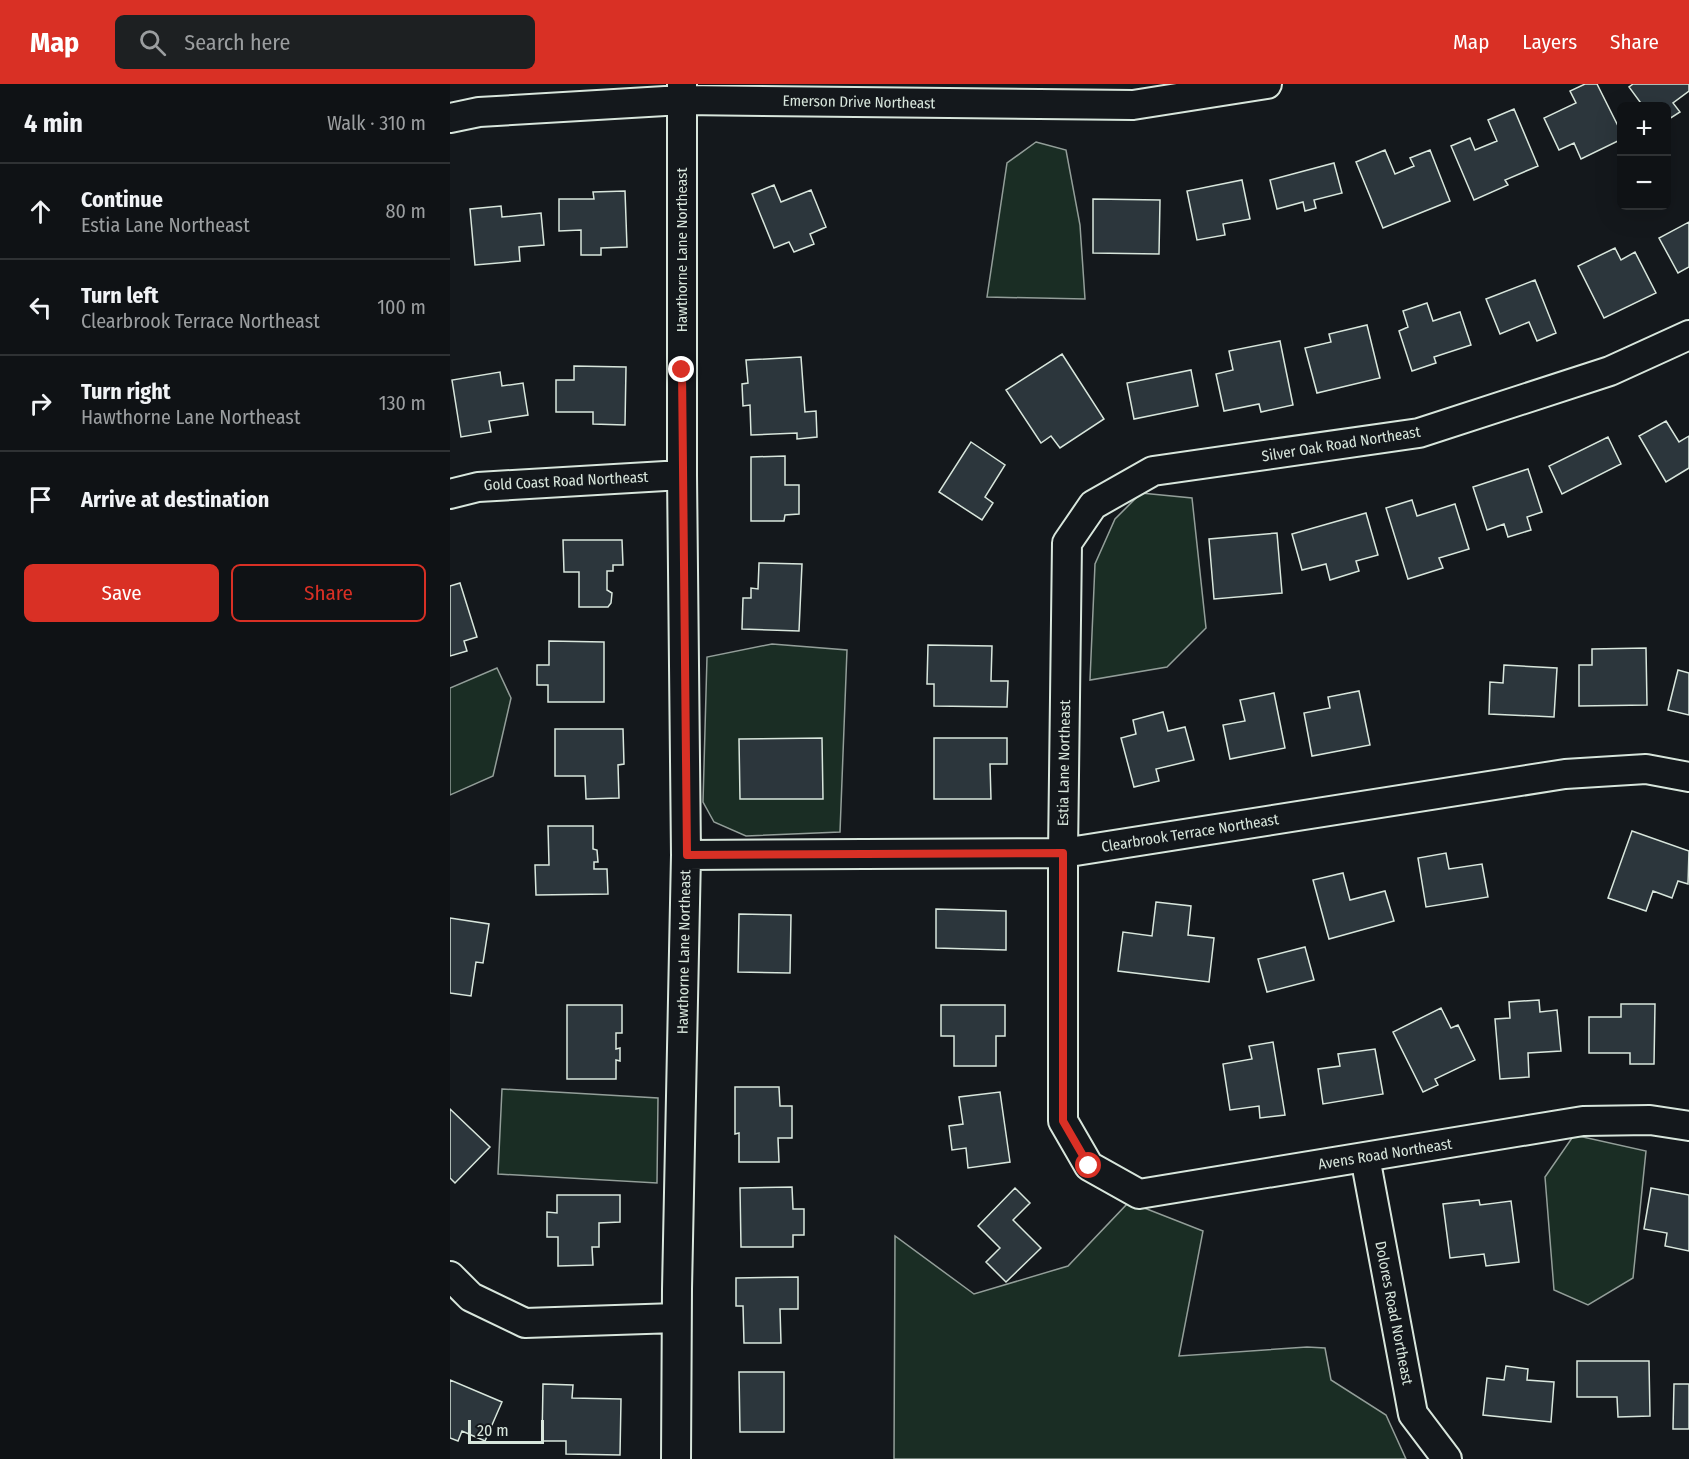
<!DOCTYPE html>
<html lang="en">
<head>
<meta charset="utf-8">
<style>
	:root { --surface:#0f1215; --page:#1d2022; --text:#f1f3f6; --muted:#9b9ea0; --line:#2f3234; --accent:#d93025 }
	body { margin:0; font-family:"Fira Sans Condensed",sans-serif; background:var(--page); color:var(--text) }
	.controls { position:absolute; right:18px; top:18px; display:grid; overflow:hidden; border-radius:9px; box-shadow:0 6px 24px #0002 }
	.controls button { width:54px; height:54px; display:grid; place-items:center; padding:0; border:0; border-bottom:2px solid var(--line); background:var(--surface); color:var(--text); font:30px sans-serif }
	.scale { position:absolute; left:18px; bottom:15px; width:76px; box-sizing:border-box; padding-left:6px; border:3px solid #d8e6dc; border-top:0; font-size:16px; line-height:21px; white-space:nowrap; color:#d8e6dc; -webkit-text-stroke:4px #14181c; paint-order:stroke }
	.stop { position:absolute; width:18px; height:18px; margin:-14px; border:4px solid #d93025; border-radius:50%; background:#fff }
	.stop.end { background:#d93025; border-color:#fff; box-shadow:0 2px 6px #0008 }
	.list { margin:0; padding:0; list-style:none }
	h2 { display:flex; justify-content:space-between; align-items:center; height:78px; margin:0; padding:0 24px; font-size:26px }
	h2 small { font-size:20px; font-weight:400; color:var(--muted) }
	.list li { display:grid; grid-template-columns:39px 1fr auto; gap:18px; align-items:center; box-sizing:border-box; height:96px; padding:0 24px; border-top:2px solid var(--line) }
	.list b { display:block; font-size:22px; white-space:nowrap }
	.list p { margin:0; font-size:20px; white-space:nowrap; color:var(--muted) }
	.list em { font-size:20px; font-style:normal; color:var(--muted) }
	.actions { display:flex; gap:12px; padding:18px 24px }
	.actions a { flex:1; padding:14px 0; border:2px solid var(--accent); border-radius:9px; text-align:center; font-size:21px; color:var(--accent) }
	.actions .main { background:var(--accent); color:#fff }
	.icon { flex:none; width:33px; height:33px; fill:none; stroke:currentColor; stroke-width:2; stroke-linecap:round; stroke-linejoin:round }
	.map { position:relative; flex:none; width:1239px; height:1375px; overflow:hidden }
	header { display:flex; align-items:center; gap:36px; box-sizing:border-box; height:84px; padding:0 30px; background:var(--accent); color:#fff }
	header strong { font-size:28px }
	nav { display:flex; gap:33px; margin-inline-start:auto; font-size:21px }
	.search { width:420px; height:54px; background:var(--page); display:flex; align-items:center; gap:15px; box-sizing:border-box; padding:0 21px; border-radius:9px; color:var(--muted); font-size:22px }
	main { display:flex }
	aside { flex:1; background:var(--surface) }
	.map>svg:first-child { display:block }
</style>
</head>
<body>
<header>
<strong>Map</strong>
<div class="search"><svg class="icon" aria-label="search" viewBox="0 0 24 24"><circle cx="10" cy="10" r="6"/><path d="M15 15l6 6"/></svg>Search here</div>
<nav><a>Map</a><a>Layers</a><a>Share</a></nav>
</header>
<main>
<aside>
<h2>4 min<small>Walk · 310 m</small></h2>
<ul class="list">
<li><svg class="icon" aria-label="ahead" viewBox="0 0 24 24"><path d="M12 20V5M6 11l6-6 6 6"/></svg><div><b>Continue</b><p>Estia Lane Northeast</p></div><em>80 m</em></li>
<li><svg class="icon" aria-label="left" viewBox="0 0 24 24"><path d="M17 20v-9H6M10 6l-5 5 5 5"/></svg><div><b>Turn left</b><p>Clearbrook Terrace Northeast</p></div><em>100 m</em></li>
<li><svg class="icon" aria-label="right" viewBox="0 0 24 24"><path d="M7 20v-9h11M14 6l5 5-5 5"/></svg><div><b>Turn right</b><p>Hawthorne Lane Northeast</p></div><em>130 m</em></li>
<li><svg class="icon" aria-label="arrive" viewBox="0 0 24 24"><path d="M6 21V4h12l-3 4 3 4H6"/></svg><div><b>Arrive at destination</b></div></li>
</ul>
<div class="actions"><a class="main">Save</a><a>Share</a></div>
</aside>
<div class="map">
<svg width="1239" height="1375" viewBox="0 0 1239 1375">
	<rect width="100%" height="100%" fill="#14181c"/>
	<!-- green -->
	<path fill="#1a2d24" stroke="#939e99" stroke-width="1.5" d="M586,58L616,66L630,141L635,215L537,213L557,79Z
		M691,409L742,414L756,544L717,583L640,596L645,480L665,435Z
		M322,560L397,566L390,748L296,752L264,738L253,718L257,573Z
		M47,584L61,614L43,692L0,711V604Z
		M52,1005L208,1014L207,1099L48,1090Z
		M1124,1051L1196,1067L1183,1194L1138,1221L1104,1206L1095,1093Z
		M679,1118L753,1147L729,1272L857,1263L875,1264L881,1296L936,1331L956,1375H444L445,1152L524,1210L618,1182Z"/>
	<!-- building -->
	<path fill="#2c363c" stroke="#d8e6dc" stroke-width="1.5" d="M1135,0H1147L1172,50V55L1131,75L1124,59L1109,66L1094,34L1126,19L1120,7Z
		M1183,0H1239V7L1223,19L1230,28L1216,37V22H1193L1179,3Z
		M1064,25L1088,82L1055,96L1058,101L1024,116L1001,62L1020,54L1025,66L1047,57L1038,36Z
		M935,66L945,90L964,82L960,74L980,66L1000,117L933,144L906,78Z
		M884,79L892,109L864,116L866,124L855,127L853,118L827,125L820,96Z
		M792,96L800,135L773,140L775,151L747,156L737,107Z
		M324,101L331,118L361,106L376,143L360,150L364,160L344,168L339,158L324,164L302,110Z
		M175,107L177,163L151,164V171H131V146L109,147V115H144L143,108Z
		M643,115L710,116L709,170L643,169Z
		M51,122L52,133L91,129L94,161L69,163L70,177L25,181L20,125Z
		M1239,138V183L1228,189L1209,154Z
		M1165,164L1171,176L1185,168L1206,209L1154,234L1128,182Z
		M1085,196L1106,249L1087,257L1079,238L1050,250L1036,215Z
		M977,219L983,237L1010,228L1021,261L984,273L986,279L962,287L949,247L958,243L953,227Z
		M917,241L930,294L867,309L855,264L881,258L879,250Z
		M830,257L843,321L811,328L809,320L774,327L766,290L783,286L779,267Z
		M612,270L654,335L610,364L601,352L591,359L556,306Z
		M351,273L355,328L366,327L367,353L347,355V349L301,351L300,321L293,322L292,300L298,299L296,276Z
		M124,282L176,283L175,341L143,340V328H106V296H124Z
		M741,286L748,322L684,335L677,299Z
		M50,288L52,302L73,299L78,331L39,337L41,348L11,353L2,296Z
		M1216,337L1229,358L1239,352V384L1216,398L1189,352Z
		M1158,353L1171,380L1112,410L1099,382Z
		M521,358L555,381L535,413L543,419L532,436L489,408Z
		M335,372V401H349V430L335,431L334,437H301V373Z
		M1078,385L1092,428L1077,433L1081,446L1058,453L1054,440L1037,446L1023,403Z
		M962,416L967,432L1005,420L1019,465L989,474L993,484L958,495L936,424Z
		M916,429L928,471L906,477L909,487L880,496L876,480L852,486L842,450Z
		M827,449L832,509L764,515L759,455Z
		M113,456H172L173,481H163V487H157V506L162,509L161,519L158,523H129V488H114Z
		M309,479L352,480L349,547L292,545L293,514H301V504L308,505Z
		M10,499L27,553L14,557L17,567L0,572V502Z
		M99,557L154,558V618H98V601H87V581H99Z
		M478,561L542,562L541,597H558L557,623L484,622V600H477Z
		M1196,564L1197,621L1129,622V581H1142V565Z
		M1054,581L1107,584L1104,633L1039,630L1040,598L1053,599Z
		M1228,586L1239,589V631L1218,626Z
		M909,607L920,661L862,672L854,629L880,624L878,613Z
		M824,609L835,664L780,675L773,641L795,637L790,616Z
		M713,628L718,647L735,643L744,676L706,685L709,697L684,703L671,654L686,650L683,636Z
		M105,645H173L174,680L168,681L169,714L136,715L135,692H105Z
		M372,654L373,715H290L289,655Z
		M484,654H557V680H540L541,715H484Z
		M98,742H143V765L147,766L148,778H144V785H157L158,810L86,811L85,781H99Z
		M1182,747L1239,767L1238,800L1228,797L1222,814L1203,807L1196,827L1158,814Z
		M996,769L999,785L1032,780L1038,813L976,823L968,774Z
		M893,789L900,816L935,807L944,837L879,855L863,796Z
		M706,818L741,822L738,851L764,854L759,898L668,887L673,848L702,852Z
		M486,825L556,827V866L486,864Z
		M289,830L341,831L340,889L288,888Z
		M0,834L39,840L33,879L26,878L21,912L0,909Z
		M855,863L864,896L817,908L808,875Z
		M1089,916L1090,928L1107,926L1111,967L1078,969L1079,993L1050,995L1045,935L1060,934L1059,918Z
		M1171,920H1205L1204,980H1180V969H1139V933H1171Z
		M117,921H172V949H166V965L170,964V977L166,976V995H117Z
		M491,921H555V952H546V982H504V952H491Z
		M991,924L1001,944L1008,941L1025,976L985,995L988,1001L973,1008L943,948Z
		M823,958L835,1031L810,1034L809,1022L780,1026L773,980L802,975L799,962Z
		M925,965L933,1010L873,1020L868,985L890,982L888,970Z
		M285,1003H329L330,1022H342V1054H328L329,1078H289V1049L285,1050Z
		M550,1008L560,1078L518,1084L516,1064L502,1066L499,1042L513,1040L509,1013Z
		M0,1025L40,1063L5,1099L0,1094Z
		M342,1103L343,1125H354V1151H343V1163H291L290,1104Z
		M565,1104L580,1119L563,1136L591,1164L556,1198L536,1178L550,1164L528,1142Z
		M1201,1104L1239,1111V1167L1215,1162L1217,1149L1194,1145Z
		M107,1111H170V1138L149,1139V1163H142L143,1181L108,1182V1153H97V1128L107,1129Z
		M1029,1116L1030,1121L1061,1117L1069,1178L1036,1182L1034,1170L1000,1174L993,1120Z
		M348,1193V1225H330L331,1259H294L293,1222H286V1194Z
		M1127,1277H1199L1200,1332L1168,1333L1167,1313H1127Z
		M1056,1282L1078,1285L1077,1296L1104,1298L1101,1338L1033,1331L1037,1294L1054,1296Z
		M289,1288H334V1348H290Z
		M0,1296L52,1318L35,1357L12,1347L8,1357L0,1354Z
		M93,1300L123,1301L122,1314L171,1315L170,1371L116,1370V1357H92Z
		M1224,1300H1239V1345H1223Z"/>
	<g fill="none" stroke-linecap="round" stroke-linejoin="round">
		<!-- minor casing -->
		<g stroke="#d8e6dc" stroke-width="32">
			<path id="minor" d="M0,34L29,28L232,16L683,21L817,0
				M1239,251L1160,287L969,349L703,387L643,421L617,459L613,769V1037L639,1082L689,1110L1133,1037L1200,1036L1239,1042
				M0,410L28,403L232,391
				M236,771L613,769L1115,690L1196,685L1239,693
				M915,1073L963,1330L997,1375
				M0,1192L21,1213L75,1239L226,1234
				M226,1375L227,1205L236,771L232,391V0"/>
		</g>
		<!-- minor -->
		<use href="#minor" stroke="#14181c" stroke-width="28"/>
	</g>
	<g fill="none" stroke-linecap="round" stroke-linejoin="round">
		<!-- route -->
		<path stroke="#d93025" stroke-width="8" d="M232,286L237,771L613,769V1037L639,1082"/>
	</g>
	<g text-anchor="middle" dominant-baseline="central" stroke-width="4.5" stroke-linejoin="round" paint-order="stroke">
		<!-- street labels -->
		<g font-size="15" fill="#d8e6dc" stroke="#14181c">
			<text transform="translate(409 18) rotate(1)">Emerson Drive Northeast</text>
			<text transform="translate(232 166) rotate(-90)">Hawthorne Lane Northeast</text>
			<text transform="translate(891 360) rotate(-9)">Silver Oak Road Northeast</text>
			<text transform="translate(116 397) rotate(-3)">Gold Coast Road Northeast</text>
			<text transform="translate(614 679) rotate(-89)">Estia Lane Northeast</text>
			<text transform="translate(740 749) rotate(-9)">Clearbrook Terrace Northeast</text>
			<text transform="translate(234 868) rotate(-89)">Hawthorne Lane Northeast</text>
			<text transform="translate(935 1070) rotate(-9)">Avens Road Northeast</text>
			<text transform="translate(944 1229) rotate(79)">Dolores Road Northeast</text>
		</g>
	</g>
</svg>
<div class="controls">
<button>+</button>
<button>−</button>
</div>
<div class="scale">20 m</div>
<div class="stop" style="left:639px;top:1082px"></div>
<div class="stop end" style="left:232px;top:286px"></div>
</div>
</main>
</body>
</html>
